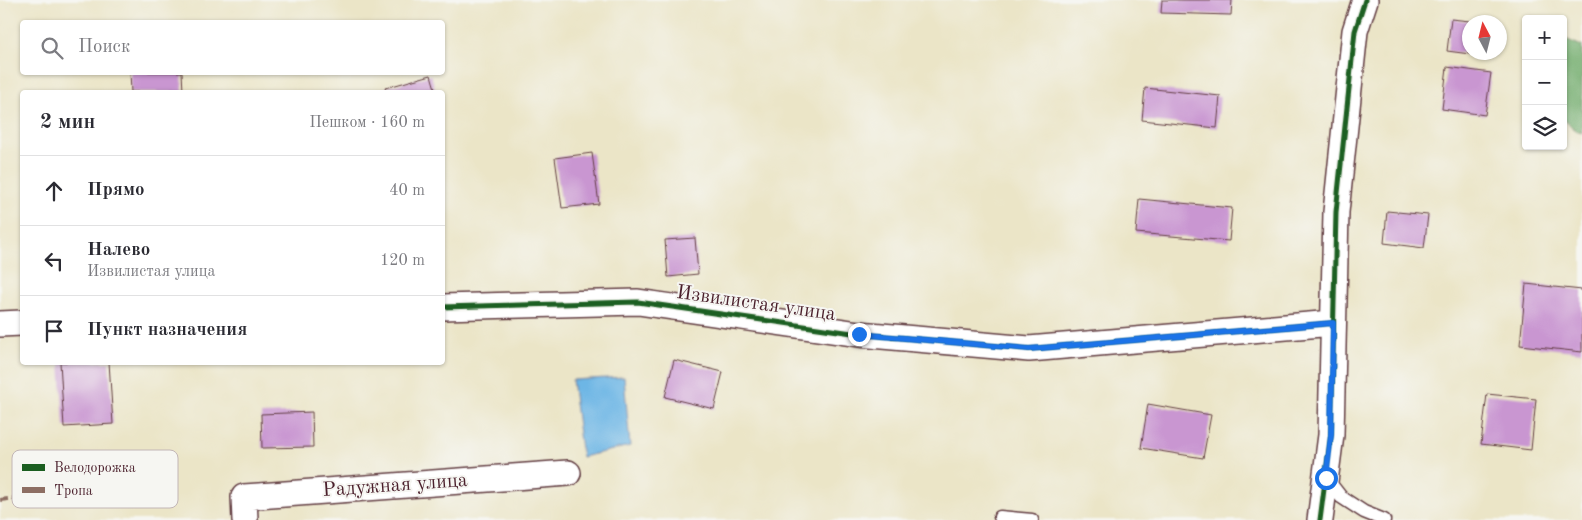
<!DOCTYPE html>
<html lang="ru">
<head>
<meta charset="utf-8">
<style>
	:root { --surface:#fff; --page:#f2f2f3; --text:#2b2b33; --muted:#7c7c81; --line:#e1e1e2 }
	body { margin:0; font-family:"Old Standard TT",serif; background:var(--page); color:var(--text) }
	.controls { position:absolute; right:15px; top:15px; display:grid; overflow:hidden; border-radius:5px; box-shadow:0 1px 4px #0004 }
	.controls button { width:45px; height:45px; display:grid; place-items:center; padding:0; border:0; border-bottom:1px solid var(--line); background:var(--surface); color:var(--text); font:25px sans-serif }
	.compass { position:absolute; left:1462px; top:15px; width:45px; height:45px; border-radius:50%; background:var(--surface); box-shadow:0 1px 4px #0004; rotate:353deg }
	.stop { position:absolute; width:15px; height:15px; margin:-11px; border:4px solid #1a73e8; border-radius:50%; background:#fff }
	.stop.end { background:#1a73e8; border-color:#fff; box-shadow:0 1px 5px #0008 }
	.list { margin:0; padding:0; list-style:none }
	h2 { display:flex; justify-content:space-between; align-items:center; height:65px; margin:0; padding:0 20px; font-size:21px }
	h2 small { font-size:16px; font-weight:400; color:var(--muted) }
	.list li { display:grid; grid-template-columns:32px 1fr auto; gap:15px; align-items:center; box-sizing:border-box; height:70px; padding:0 20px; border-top:1px solid var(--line) }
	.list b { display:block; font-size:19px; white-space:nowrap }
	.list p { margin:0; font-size:16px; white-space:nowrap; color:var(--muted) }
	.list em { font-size:16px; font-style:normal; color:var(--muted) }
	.icon { flex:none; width:28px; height:28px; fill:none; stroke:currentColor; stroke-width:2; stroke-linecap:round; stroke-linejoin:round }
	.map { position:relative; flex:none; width:1582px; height:520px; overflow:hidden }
	.search { position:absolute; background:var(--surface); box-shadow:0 1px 4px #0004; left:20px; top:20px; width:425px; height:55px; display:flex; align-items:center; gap:12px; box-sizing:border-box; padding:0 18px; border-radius:5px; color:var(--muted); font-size:19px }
	.panel { position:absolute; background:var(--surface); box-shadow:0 1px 4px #0004; left:20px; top:90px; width:425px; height:275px; border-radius:5px }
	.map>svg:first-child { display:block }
</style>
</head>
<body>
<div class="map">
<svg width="1582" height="520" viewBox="0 0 1582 520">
	<rect width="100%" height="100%" fill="#f6f6f2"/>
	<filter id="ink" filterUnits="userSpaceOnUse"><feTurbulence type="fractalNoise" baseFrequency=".02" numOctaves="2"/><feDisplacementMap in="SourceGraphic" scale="10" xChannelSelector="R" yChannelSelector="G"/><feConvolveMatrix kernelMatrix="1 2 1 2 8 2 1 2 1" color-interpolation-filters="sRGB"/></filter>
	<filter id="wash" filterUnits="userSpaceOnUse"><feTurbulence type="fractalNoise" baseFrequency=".0096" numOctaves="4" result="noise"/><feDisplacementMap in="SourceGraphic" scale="20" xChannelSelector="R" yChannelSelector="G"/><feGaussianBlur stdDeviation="1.12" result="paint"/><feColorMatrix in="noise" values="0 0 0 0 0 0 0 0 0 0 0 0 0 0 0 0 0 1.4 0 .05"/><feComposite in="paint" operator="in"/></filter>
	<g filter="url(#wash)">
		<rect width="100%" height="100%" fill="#ebe5c7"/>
		<!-- forest -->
		<path fill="#70ab6b" stroke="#5d654b" d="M1563,38L1582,46V133L1578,132L1563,119Z"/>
		<!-- water -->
		<path fill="#6db6e5" stroke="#5c6a88" d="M624,377L630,446L582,457L572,380Z"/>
		<g id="blocks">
			<!-- building -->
			<path fill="#c996d1" d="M1162,0H1232L1231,15L1161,13Z
				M1451,19L1470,21V54L1447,51Z
				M1470,52H1489V56L1470,54Z
				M1447,67L1491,73L1485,115L1442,109Z
				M130,72H182L183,92H131Z
				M431,75L436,92H387L385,88Z
				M1145,88L1220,96L1217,128L1142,120Z
				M592,153L599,204L562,208L555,158Z
				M1139,199L1232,208L1229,241L1136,233Z
				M1387,211L1428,215L1424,248L1384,243Z
				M695,238L698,274L668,277L665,240Z
				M1526,284L1582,290V352L1520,345Z
				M674,360L723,372L714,409L665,397Z
				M60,362H109L113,424L64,427Z
				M1487,394L1536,399L1531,450L1481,444Z
				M1148,404L1211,415L1203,458L1141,448Z
				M312,412L313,447L262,448L261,414Z"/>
		</g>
	</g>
	<g filter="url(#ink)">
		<use href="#blocks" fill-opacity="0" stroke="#623d42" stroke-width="1"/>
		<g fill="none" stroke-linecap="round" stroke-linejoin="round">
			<!-- service casing -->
			<g stroke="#623d42" stroke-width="15">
				<path id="service" d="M1327,479L1341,497L1364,512L1384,520
					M1000,517L1032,520"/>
			</g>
			<!-- minor casing -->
			<g stroke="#623d42" stroke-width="28">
				<path id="minor" d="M442,307L638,302L859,334L1029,349L1333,323
					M0,324L22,323
					M245,520L244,497L568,473
					M1320,520L1331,435L1336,212L1355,31L1365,0"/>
			</g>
			<!-- service -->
			<use href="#service" stroke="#fff" stroke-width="12"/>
			<!-- minor -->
			<use href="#minor" stroke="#fff" stroke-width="25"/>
			<!-- quiet -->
			<path stroke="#8d6e63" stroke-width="4" stroke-dasharray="8 4" stroke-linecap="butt" d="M0,500L141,483"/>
			<!-- cycleway casing -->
			<g stroke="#f6f6f2" stroke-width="8">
				<path id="cycleway" d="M442,307L638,302L859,334L1029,349L1333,323
					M1320,520L1331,435L1336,212L1355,31L1365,0"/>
			</g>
			<!-- cycleway -->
			<use href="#cycleway" stroke="#1b5e20" stroke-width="5"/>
		</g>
	</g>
	<g fill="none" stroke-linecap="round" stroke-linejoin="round" filter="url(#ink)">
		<!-- route -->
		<path stroke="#1a73e8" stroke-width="6" d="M859,334L1029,349L1333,323L1331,435L1326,478"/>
	</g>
	<g text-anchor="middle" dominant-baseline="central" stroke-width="4" stroke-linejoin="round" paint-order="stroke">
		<!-- street labels -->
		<g font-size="20" fill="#4a1f2b" stroke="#f6f6f2">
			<text transform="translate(756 304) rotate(8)">Извилистая улица</text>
			<text transform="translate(395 486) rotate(-4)">Радужная улица</text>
		</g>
	</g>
	<!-- legend -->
	<rect x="12" y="450" width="166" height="58" rx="8" fill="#f6f6f2" stroke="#c2b6b6" stroke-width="1"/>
	<rect x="22" y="464" width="23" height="7" fill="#1b5e20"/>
	<rect x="22" y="487" width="23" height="6" fill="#8d6e63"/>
	<g font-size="14" fill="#4a1f2b">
		<text x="54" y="472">Велодорожка</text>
		<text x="54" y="495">Тропа</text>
	</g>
</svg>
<div class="controls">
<button>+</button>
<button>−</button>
<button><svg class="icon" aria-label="layers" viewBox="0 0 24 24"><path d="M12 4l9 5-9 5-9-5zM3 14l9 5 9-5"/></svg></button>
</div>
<svg class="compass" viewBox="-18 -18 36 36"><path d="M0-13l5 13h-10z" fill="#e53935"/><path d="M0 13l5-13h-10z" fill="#7c7c81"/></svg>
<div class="stop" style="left:1326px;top:478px"></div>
<div class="stop end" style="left:859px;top:334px"></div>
<div class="search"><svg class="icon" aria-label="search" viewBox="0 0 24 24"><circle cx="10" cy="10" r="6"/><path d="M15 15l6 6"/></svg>Поиск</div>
<section class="panel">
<h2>2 мин<small>Пешком · 160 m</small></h2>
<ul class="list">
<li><svg class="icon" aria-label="ahead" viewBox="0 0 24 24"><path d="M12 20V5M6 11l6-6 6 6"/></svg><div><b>Прямо</b></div><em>40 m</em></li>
<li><svg class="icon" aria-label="left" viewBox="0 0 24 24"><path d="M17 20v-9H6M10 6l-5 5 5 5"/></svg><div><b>Налево</b><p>Извилистая улица</p></div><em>120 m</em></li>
<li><svg class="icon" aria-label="arrive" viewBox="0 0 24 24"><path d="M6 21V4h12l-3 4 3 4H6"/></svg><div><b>Пункт назначения</b></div></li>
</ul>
</section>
</div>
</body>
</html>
